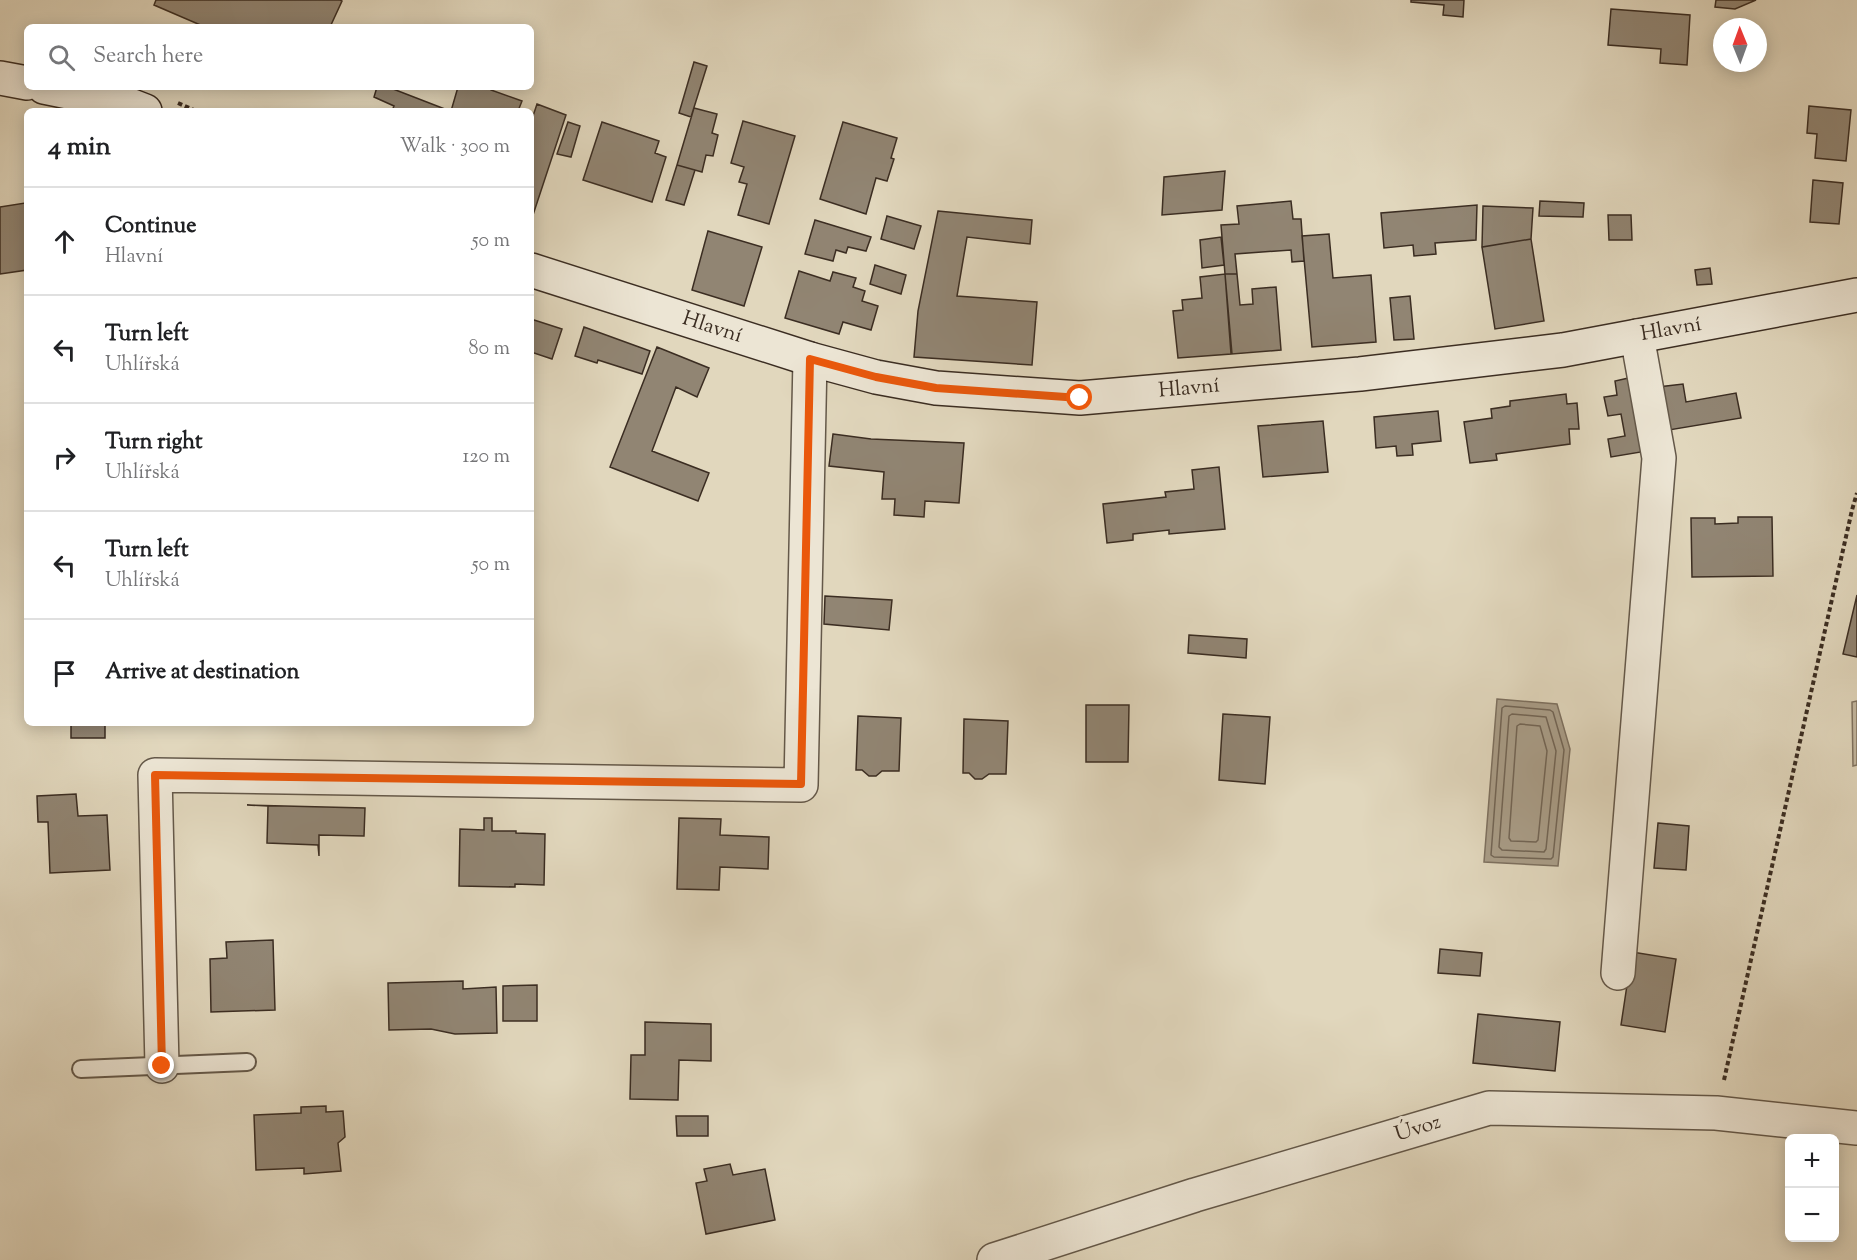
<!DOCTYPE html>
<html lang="en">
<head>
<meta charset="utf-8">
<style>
	:root { --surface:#fff; --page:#f2f2f2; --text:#202124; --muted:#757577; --line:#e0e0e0 }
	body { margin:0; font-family:"Sorts Mill Goudy",serif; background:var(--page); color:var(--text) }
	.controls { position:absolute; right:18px; bottom:18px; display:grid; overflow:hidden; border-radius:9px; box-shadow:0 3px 15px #0003 }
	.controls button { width:54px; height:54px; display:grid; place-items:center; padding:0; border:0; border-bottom:2px solid var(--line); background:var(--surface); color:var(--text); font:30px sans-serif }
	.compass { position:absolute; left:1713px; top:18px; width:54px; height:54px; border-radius:50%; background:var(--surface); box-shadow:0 3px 15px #0003; rotate:359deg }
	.stop { position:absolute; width:18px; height:18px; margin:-14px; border:4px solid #ea580c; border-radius:50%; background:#fff }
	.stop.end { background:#ea580c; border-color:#fff; box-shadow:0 2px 6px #0008 }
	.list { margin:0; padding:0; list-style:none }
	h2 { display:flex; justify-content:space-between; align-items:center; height:78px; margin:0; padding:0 24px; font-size:26px }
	h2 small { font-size:20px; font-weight:400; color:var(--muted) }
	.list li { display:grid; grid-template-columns:39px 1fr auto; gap:18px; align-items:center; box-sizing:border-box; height:108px; padding:0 24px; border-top:2px solid var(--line) }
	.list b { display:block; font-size:22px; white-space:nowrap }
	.list p { margin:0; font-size:20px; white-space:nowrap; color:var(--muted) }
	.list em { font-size:20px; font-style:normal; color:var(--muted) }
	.icon { flex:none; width:33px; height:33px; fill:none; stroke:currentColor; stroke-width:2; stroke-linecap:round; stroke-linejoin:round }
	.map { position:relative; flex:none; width:1857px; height:1260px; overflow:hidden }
	.search { position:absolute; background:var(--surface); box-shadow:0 3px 15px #0003; left:24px; top:24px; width:510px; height:66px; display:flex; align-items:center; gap:15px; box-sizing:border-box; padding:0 21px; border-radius:9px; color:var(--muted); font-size:22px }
	.panel { position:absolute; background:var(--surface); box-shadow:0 3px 15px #0003; left:24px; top:108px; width:510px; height:618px; border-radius:9px }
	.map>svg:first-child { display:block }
</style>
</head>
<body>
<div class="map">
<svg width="1857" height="1260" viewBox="0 0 1857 1260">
	<rect width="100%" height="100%" fill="#e1d7bd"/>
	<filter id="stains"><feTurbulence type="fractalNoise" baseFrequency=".00333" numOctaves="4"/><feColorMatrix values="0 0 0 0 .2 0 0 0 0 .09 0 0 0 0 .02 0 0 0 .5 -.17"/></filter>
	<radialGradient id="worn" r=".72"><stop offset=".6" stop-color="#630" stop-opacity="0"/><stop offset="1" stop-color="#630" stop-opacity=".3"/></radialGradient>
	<!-- green -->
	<path fill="#c5baa3" stroke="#807462" stroke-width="1.5" d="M1857,701V765L1853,766L1852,702Z"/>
	<!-- water -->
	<path fill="#a99d88" stroke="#7d705f" stroke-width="1.5" d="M1497,699L1557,704L1570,749L1558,866L1484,862Z"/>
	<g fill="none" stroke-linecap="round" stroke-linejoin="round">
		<!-- shore -->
		<path stroke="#726555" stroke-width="1.5" d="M1505,706L1550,710L1553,712L1564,750L1553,857L1551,859L1494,857L1491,855L1502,708Z
			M1512,714L1546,717L1556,751L1546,849L1544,852L1502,850L1499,847L1509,716Z
			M1520,724L1540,726L1547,751L1538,840L1536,842L1511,841L1509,838L1517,726Z"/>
	</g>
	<!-- building -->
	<path fill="#918573" stroke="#3b2d22" stroke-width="1.5" d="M156,0H340L342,1L330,27H205L154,5Z
		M1411,0H1464L1463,17L1443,15L1444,5L1411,2Z
		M1716,0H1756L1735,9L1715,7Z
		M1611,9L1690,15L1687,65L1660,63L1661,49L1608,45Z
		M694,62L707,66L691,117L679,113Z
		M377,87H388L450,111H392L394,106L374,97Z
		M458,87H491V90L522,101L518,111H451Z
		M537,104L566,115L531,221V122Z
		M1809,106L1851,110L1846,161L1815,158L1817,134L1807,133Z
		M694,108L717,114L712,133L718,135L713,156L706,155L702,172L677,165Z
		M743,121L795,136L769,224L738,215L747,184L739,182L744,167L731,163Z
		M568,122L580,126L571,157L557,154Z
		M602,122L659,141L655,153L666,157L652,202L583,180Z
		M843,122L897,138L891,158L894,159L887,181L876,178L866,214L820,199Z
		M677,165L695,170L684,205L666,200Z
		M1225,171L1222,210L1162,215L1164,177Z
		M1813,180L1843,183L1839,224L1810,222Z
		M1291,201L1293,219H1301L1304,261L1292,262L1291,250L1235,254L1237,274H1225L1221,225L1239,224L1237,206Z
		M1540,201L1584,203L1583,217L1539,216Z
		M25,203L27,212V270L0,274V207Z
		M1477,205L1476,240L1435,243L1436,254L1414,256L1413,245L1384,248L1381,213Z
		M1483,206L1533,208L1531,239L1482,247Z
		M938,211L1032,220L1030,244L967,237L957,296L1037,302L1032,365L914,357L918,311Z
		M1608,215H1631L1632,240H1609Z
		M887,216L921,226L914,249L881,239Z
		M815,220L871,237L866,251L848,247L846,253L836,250L833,261L805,254Z
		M708,231L762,247L744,306L692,290Z
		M1329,234L1333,278L1371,275L1376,342L1312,347L1302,236Z
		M1221,237L1224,265L1202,268L1200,240Z
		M1531,239L1544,321L1495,329L1482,247Z
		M875,265L906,275L901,294L870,284Z
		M1710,268L1712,284L1697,285L1695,270Z
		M799,271L830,281L833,272L856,278L853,287L865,291L862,301L878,306L871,330L843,322L839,334L785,318Z
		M1225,274H1237L1240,305L1253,304L1252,289L1276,287L1281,350L1232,354Z
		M1225,274L1231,354L1178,358L1173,311L1183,310L1182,300L1202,298L1200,277Z
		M1410,296L1414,339L1394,340L1390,298Z
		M531,319L562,329L552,359L531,352Z
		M584,327L650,351L642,374L598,360L597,363L575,356Z
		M657,347L709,368L697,397L676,387L652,451L709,473L698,501L610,467Z
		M1633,377L1647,451L1611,457L1608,439L1625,436L1621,414L1608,416L1604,397L1617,395L1615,381Z
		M1683,384L1686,402L1736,393L1741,418L1663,431L1658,387Z
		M1566,394L1567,404L1577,403L1579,429H1569L1570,444L1496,454L1497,460L1470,463L1464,422L1492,418L1491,409L1510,406V401Z
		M1438,411L1441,441L1412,444L1413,455L1397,456L1396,446L1376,448L1374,417Z
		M1323,421L1328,472L1263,477L1258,426Z
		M833,434L871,439L964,443L959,503L925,501L924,517L894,515L895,499H882L884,472L829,466Z
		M1219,467L1225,529L1169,534V530L1133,534V540L1107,543L1103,504L1166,497L1165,492L1194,489L1192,470Z
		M1738,517H1772L1773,576L1692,577L1691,518H1715V524L1738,523Z
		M1857,595V657L1843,654Z
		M825,596L892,600L889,630L824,624Z
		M1189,635L1247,639L1246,658L1188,653Z
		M1086,705H1129L1128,762H1086Z
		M1223,714L1270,717L1265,784L1219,780Z
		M858,716L901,718L899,771H882L876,776H869L862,770H856Z
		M964,719L1008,721L1006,774H989L982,779H975L969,773H963Z
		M71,723H105V738H71Z
		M76,794L78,816L107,815L110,870L50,873L48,822H38L37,796Z
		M247,805L365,808L364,836L319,835V856L318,845L267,843L268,806Z
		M484,818H492V831H516V833L545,834L544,885L515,884V887L459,886L460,829L484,830Z
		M679,818L721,819L720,835L769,837L768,869L720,867L719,890L677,889Z
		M1658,823L1689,826L1686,870L1654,868Z
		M273,940L275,1010L211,1012L210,959L227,958L226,942Z
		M1440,949L1482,953L1480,976L1438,973Z
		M1632,952L1676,959L1665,1032L1621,1025Z
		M463,981V989L496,987L497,1033L455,1034L431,1029L389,1030L388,983Z
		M537,985V1021H503V986Z
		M1478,1014L1560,1022L1555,1071L1473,1063Z
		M645,1022L711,1024V1061L679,1060L678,1100L630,1099L631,1055H645Z
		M326,1106V1112L343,1111L345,1137L338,1143L341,1171L304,1174V1168L256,1170L254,1115L301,1113V1107Z
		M676,1116H708V1136H677Z
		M730,1164L733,1175L765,1169L775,1220L706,1234L696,1183L707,1181L704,1169Z"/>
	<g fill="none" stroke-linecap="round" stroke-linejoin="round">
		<!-- lane casing -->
		<g stroke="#645849" stroke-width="20">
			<path id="lane" d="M81,1069L247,1062"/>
		</g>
		<!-- street casing -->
		<g stroke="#645849" stroke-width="36">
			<path id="street" d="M1618,973L1659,458L1637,336
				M162,1066L155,775L801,785L810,359
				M994,1260L1195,1195L1489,1108L1716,1113L1857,1128"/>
		</g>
		<!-- secondary casing -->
		<g stroke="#3b2d22" stroke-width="36">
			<path id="secondary" d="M0,78L27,83
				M44,87L127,104L145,111
				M531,270L810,359L876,377L936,388L1080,398L1360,374L1563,350L1857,295"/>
		</g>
		<!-- path -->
		<path stroke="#3b2d22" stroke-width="4" stroke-dasharray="4.5 3" stroke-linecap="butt" d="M178,103L196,111
			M1724,1080L1852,510L1857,493"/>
		<!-- lane -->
		<use href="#lane" stroke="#ece5d4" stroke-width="16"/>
		<!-- street -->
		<use href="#street" stroke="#ece5d4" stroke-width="33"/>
		<!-- secondary -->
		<use href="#secondary" stroke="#ece5d4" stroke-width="33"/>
	</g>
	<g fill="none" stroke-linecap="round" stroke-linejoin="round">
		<!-- route -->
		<path stroke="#ea580c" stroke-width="8" d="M162,1066L155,775L801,784L810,359L876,377L936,388L1080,398"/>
	</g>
	<g text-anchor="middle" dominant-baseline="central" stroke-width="6" stroke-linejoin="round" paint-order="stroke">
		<!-- street labels -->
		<g font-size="21" fill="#3b2d22" stroke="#ece5d4">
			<text transform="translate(712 328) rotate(18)">Hlavní</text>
			<text transform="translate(1671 330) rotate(-10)">Hlavní</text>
			<text transform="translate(1189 389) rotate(-5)">Hlavní</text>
			<text transform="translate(1418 1129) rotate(-17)">Úvoz</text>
		</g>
	</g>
	<rect width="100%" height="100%" filter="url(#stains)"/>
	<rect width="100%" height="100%" fill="url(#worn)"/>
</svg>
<div class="controls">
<button>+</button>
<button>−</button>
</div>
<svg class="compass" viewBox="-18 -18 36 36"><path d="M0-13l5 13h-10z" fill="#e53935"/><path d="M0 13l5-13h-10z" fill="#757577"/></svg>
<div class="stop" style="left:1080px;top:398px"></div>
<div class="stop end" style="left:162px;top:1066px"></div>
<div class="search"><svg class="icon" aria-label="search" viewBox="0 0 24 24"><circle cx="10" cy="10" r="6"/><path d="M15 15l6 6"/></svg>Search here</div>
<section class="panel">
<h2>4 min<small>Walk · 300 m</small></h2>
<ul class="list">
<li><svg class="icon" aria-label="ahead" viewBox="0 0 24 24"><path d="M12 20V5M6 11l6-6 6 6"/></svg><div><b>Continue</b><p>Hlavní</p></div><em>50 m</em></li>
<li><svg class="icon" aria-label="left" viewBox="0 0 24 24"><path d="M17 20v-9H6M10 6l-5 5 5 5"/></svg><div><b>Turn left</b><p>Uhlířská</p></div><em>80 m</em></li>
<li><svg class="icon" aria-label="right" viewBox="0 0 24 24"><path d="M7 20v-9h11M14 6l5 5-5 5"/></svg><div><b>Turn right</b><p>Uhlířská</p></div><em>120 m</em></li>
<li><svg class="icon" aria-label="left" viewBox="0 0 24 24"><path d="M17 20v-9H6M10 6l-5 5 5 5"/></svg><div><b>Turn left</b><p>Uhlířská</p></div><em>50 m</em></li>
<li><svg class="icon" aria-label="arrive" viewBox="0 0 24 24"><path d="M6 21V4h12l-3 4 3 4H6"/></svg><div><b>Arrive at destination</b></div></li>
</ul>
</section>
</div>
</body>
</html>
